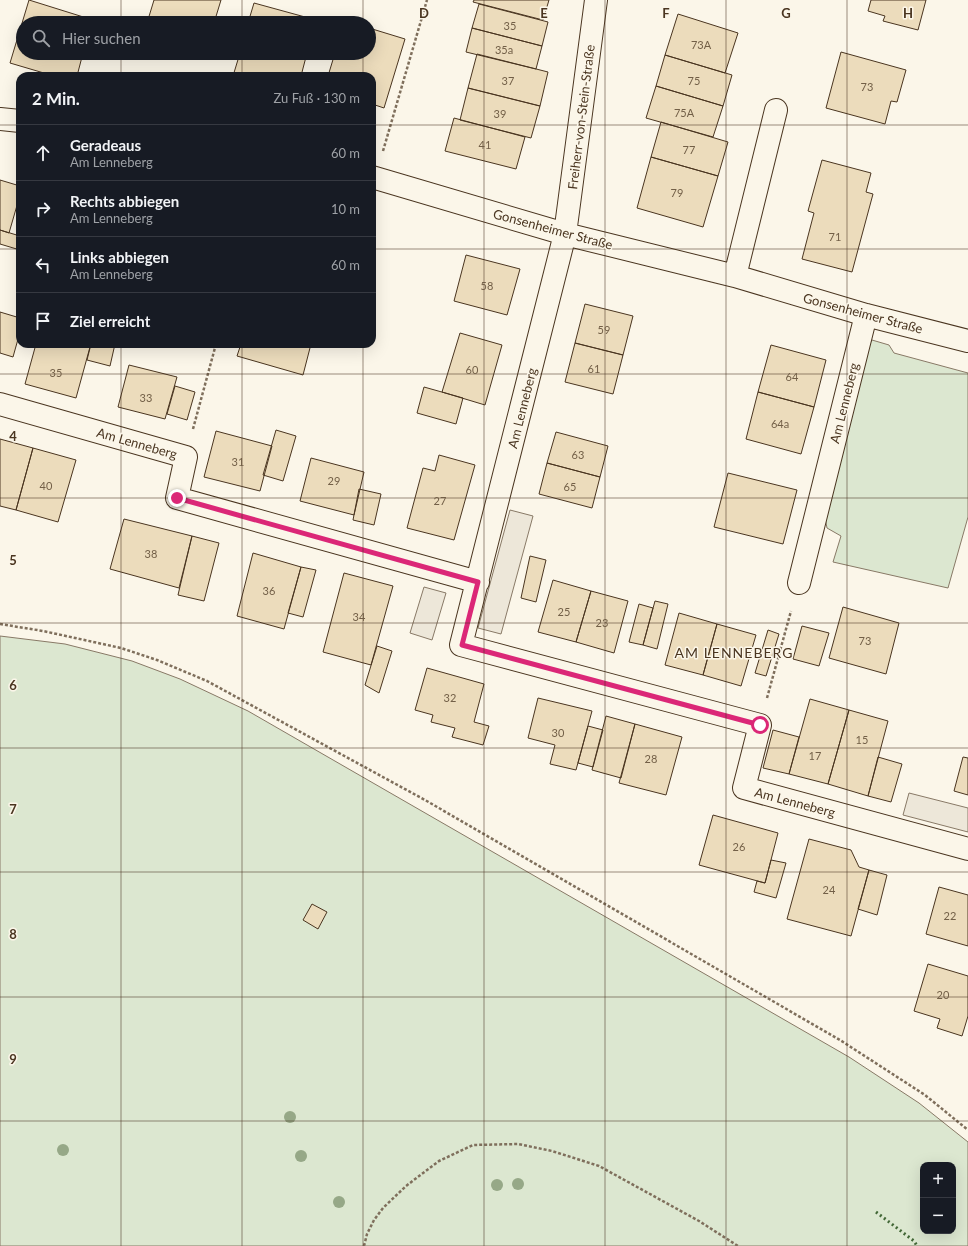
<!DOCTYPE html>
<html lang="de">
<head>
<meta charset="utf-8">
<style>
	:root { --surface:#171b24; --page:#242831; --text:#f1f3f6; --muted:#9ea1a6; --line:#363941 }
	body { margin:0; font-family:Lato,sans-serif; background:var(--page); color:var(--text) }
	.controls { position:absolute; right:12px; bottom:12px; display:grid; overflow:hidden; border-radius:8px; box-shadow:0 4px 16px #0002 }
	.controls button { width:36px; height:36px; display:grid; place-items:center; padding:0; border:0; border-bottom:1px solid var(--line); background:var(--surface); color:var(--text); font:20px sans-serif }
	.stop { position:absolute; width:12px; height:12px; margin:-9px; border:3px solid #db2777; border-radius:50%; background:#fff }
	.stop.end { background:#db2777; border-color:#fff; box-shadow:0 1px 4px #0008 }
	.list { margin:0; padding:0; list-style:none }
	h2 { display:flex; justify-content:space-between; align-items:center; height:52px; margin:0; padding:0 16px; font-size:17px }
	h2 small { font-size:13px; font-weight:400; color:var(--muted) }
	.list li { display:grid; grid-template-columns:26px 1fr auto; gap:12px; align-items:center; box-sizing:border-box; height:56px; padding:0 16px; border-top:1px solid var(--line) }
	.list b { display:block; font-size:15px; white-space:nowrap }
	.list p { margin:0; font-size:13px; white-space:nowrap; color:var(--muted) }
	.list em { font-size:13px; font-style:normal; color:var(--muted) }
	.icon { flex:none; width:22px; height:22px; fill:none; stroke:currentColor; stroke-width:2; stroke-linecap:round; stroke-linejoin:round }
	.map { position:relative; flex:none; width:968px; height:1246px; overflow:hidden }
	.search { position:absolute; background:var(--surface); box-shadow:0 4px 16px #0002; left:16px; top:16px; width:360px; height:44px; display:flex; align-items:center; gap:10px; box-sizing:border-box; padding:0 14px; border-radius:22px; color:var(--muted); font-size:15px }
	.panel { position:absolute; background:var(--surface); box-shadow:0 4px 16px #0002; left:16px; top:72px; width:360px; height:276px; border-radius:12px }
	.map>svg:first-child { display:block }
</style>
</head>
<body>
<div class="map">
<svg width="968" height="1246" viewBox="0 0 968 1246">
	<rect width="100%" height="100%" fill="#fbf6e9"/>
	<!-- green -->
	<path fill="#dce7d0" stroke="#887966" fill-rule="evenodd" d="M872,340L889,345L894,353L968,373V517L948,588L833,562L841,536L827,528L825,518L868,346Z
		M0,636L65,644L132,661L180,679L248,711L849,1057L919,1103L968,1142V1246H0ZM923,1165H953V1231H923Z"/>
	<!-- parking -->
	<path fill="#ede7d9" stroke="#887966" d="M510,510L533,516L501,634L478,628Z
		M424,587L446,593L432,640L410,633Z
		M909,793L968,808V832L903,815Z"/>
	<!-- building -->
	<path fill="#ecdcbc" stroke="#4a3520" d="M29,0L93,20L92,23H23V53H83L77,76H54L10,63Z
		M154,0H221L214,23H147Z
		M474,0H549L543,20L473,2Z
		M871,0H926L918,30L883,21L885,16L868,11Z
		M254,3L316,20V23H248Z
		M479,4L548,22L542,46L472,28Z
		M678,14L738,33L725,73L665,55Z
		M369,28L405,39L384,108L372,104V76H328L335,53H369Z
		M472,28L542,46L536,69L466,52Z
		M841,52L906,70L897,102L891,101L885,124L826,108Z
		M240,53H307L301,76H233Z
		M477,54L548,72L540,106L468,88Z
		M665,55L732,75L723,106L656,86Z
		M656,86L723,106L713,137L646,118Z
		M468,88L540,106L531,138L460,120Z
		M454,118L525,137L516,169L445,151Z
		M661,122L728,142L718,176L651,157Z
		M651,157L718,176L703,227L637,208Z
		M822,160L871,173L866,192L873,194L852,272L802,259L814,213L808,211Z
		M0,180L20,186V195L9,233L0,230Z
		M0,230L20,236V250L0,244Z
		M466,255L520,269L507,315L454,301Z
		M585,304L633,316L623,355L575,343Z
		M0,312L20,318V332L13,357L0,353Z
		M460,333L502,345L485,405L442,392Z
		M575,343L623,355L613,394L565,382Z
		M36,344H77L90,347L76,398L25,384Z
		M91,344H115L110,366L87,360Z
		M241,344H311L303,375L237,356Z
		M771,345L826,360L814,407L758,392Z
		M129,365L177,377L165,419L118,407Z
		M175,386L195,392L187,420L167,414Z
		M424,387L463,398L456,424L417,413Z
		M758,392L814,407L801,454L746,439Z
		M276,430L296,436L283,481L263,475Z
		M216,431L272,446L260,491L204,477Z
		M556,432L608,446L600,477L547,463Z
		M0,439L33,448L16,510L0,506Z
		M33,448L76,460L58,522L16,510Z
		M439,455L475,465L454,540L407,528L423,468L435,471Z
		M311,458L364,472L354,515L300,501Z
		M547,463L600,477L592,508L539,494Z
		M728,473L797,490L783,544L714,527Z
		M359,489L381,494L374,525L353,520Z
		M124,519L192,536L179,588L110,569Z
		M192,536L219,543L204,601L178,595Z
		M253,553L301,567L284,629L237,616Z
		M530,556L546,560L536,602L521,598Z
		M301,567L316,570L303,617L288,613Z
		M344,573L393,586L371,665L323,652Z
		M553,580L591,591L576,642L538,632Z
		M591,591L628,601L614,653L576,642Z
		M655,601L668,604L657,649L643,645Z
		M639,604L653,608L643,645L629,642Z
		M843,607L899,623L886,674L829,658Z
		M679,613L717,624L703,675L665,665Z
		M717,624L756,635L741,686L703,675Z
		M802,626L829,633L819,666L793,659Z
		M768,630L779,634L766,676L755,673Z
		M377,646L392,651L379,693L365,685Z
		M427,668L484,684L474,722L489,726L483,745L452,737L455,728L431,722L433,715L415,710Z
		M538,698L592,711L576,770L550,764L555,745L528,738Z
		M810,699L849,710L828,784L789,774Z
		M849,710L888,721L868,796L828,784Z
		M606,716L635,724L621,778L592,770Z
		M635,724L682,737L666,795L619,783Z
		M588,726L603,730L593,767L578,763Z
		M773,730L799,737L789,774L763,768Z
		M878,757L902,764L891,802L868,796Z
		M963,757L968,758V795L954,791Z
		M713,815L778,833L765,883L699,865Z
		M809,839L851,850L859,867L869,870L851,936L787,919Z
		M771,860L786,863L776,898L754,892L757,881L765,883Z
		M869,870L887,875L877,915L858,909Z
		M939,887L968,895V946L926,934Z
		M312,904L327,912L318,929L303,920Z
		M928,964L968,976V1016L962,1036L937,1028L940,1019L914,1011Z"/>
	<g fill="none" stroke-linecap="round" stroke-linejoin="round">
		<!-- minor casing -->
		<g stroke="#4a3520" stroke-width="24">
			<path id="minor" d="M596,0L565,234L461,645L760,725L744,788L968,849
				M0,119L20,121
				M372,177L565,234L735,276L866,315L968,341
				M735,276L776,110
				M0,404L186,457L177,498L478,582
				M799,583L866,315"/>
		</g>
		<!-- path -->
		<path stroke="#7f6f5c" stroke-width="2.5" stroke-dasharray="3 2" stroke-linecap="butt" d="M383,151L427,0
			M193,429L216,344
			M0,624L43,631L121,648L157,660L207,681L425,800L840,1040L925,1095L968,1130
			M767,698L791,611
			M364,1246L367,1234L374,1220L383,1208L406,1186L439,1161L473,1145L518,1144L552,1151L599,1166L699,1221L738,1246"/>
		<!-- minor -->
		<use href="#minor" stroke="#fbf6e9" stroke-width="22"/>
		<!-- hedge -->
		<path stroke="#436837" stroke-width="3" stroke-dasharray="2 3" stroke-linecap="butt" d="M876,1212L914,1241L917,1246"/>
	</g>
	<!-- trees -->
	<g fill="#96a887">
		<circle cx="290" cy="1117" r="6"/>
		<circle cx="63" cy="1150" r="6"/>
		<circle cx="301" cy="1156" r="6"/>
		<circle cx="518" cy="1184" r="6"/>
		<circle cx="497" cy="1185" r="6"/>
		<circle cx="339" cy="1202" r="6"/>
	</g>
	<g fill="none" stroke-linecap="round" stroke-linejoin="round">
		<!-- route -->
		<path stroke="#db2777" stroke-width="5" d="M177,498L478,582L462,645L760,725"/>
	</g>
	<!-- grid -->
	<path fill="none" stroke="#4a3520" stroke-width="1" stroke-opacity="0.55" d="M121,0V23M242,0V23M363,0V23M484,0V1246M605,0V1246M726,0V1246M847,0V1246M121,53V76M242,53V76M363,53V76M0,125H20M372,125H968M0,249H20M372,249H968M121,344V1246M242,344V1246M363,344V1246M0,374H968M0,498H968M0,623H968M0,748H968M0,872H968M0,997H968M0,1121H968"/>
	<g text-anchor="middle" dominant-baseline="central" stroke-width="3" stroke-linejoin="round" paint-order="stroke">
		<!-- number labels -->
		<g font-size="11" fill="#725f47">
			<text x="510" y="25">35</text>
			<text x="701" y="44">73A</text>
			<text x="504" y="49">35a</text>
			<text x="508" y="80">37</text>
			<text x="694" y="80">75</text>
			<text x="867" y="86">73</text>
			<text x="684" y="112">75A</text>
			<text x="500" y="113">39</text>
			<text x="485" y="144">41</text>
			<text x="689" y="149">77</text>
			<text x="677" y="192">79</text>
			<text x="835" y="236">71</text>
			<text x="487" y="285">58</text>
			<text x="604" y="329">59</text>
			<text x="594" y="368">61</text>
			<text x="472" y="369">60</text>
			<text x="56" y="372">35</text>
			<text x="792" y="376">64</text>
			<text x="146" y="397">33</text>
			<text x="780" y="423">64a</text>
			<text x="578" y="454">63</text>
			<text x="238" y="461">31</text>
			<text x="334" y="480">29</text>
			<text x="46" y="485">40</text>
			<text x="570" y="486">65</text>
			<text x="440" y="500">27</text>
			<text x="151" y="553">38</text>
			<text x="269" y="590">36</text>
			<text x="564" y="611">25</text>
			<text x="359" y="616">34</text>
			<text x="602" y="622">23</text>
			<text x="865" y="640">73</text>
			<text x="450" y="697">32</text>
			<text x="558" y="732">30</text>
			<text x="862" y="739">15</text>
			<text x="815" y="755">17</text>
			<text x="651" y="758">28</text>
			<text x="739" y="846">26</text>
			<text x="829" y="889">24</text>
			<text x="950" y="915">22</text>
			<text x="943" y="994">20</text>
		</g>
		<!-- street labels -->
		<g font-size="13" fill="#4a3520" stroke="#fbf6e9">
			<text transform="translate(581 117) rotate(-83)">Freiherr-von-Stein-Straße</text>
			<text transform="translate(553 229) rotate(15)">Gonsenheimer Straße</text>
			<text transform="translate(863 313) rotate(15)">Gonsenheimer Straße</text>
			<text transform="translate(844 403) rotate(-76)">Am Lenneberg</text>
			<text transform="translate(522 408) rotate(-76)">Am Lenneberg</text>
			<text transform="translate(137 443) rotate(16)">Am Lenneberg</text>
			<text transform="translate(795 802) rotate(15)">Am Lenneberg</text>
		</g>
		<!-- neighbourhood labels -->
		<g font-size="14" letter-spacing="1" fill="#4a3520" stroke="#fbf6e9">
			<text x="734" y="652">AM LENNEBERG</text>
		</g>
	</g>
	<g font-size="13" text-anchor="middle" font-weight="bold" fill="#4a3520" stroke="#fbf6e9" stroke-width="3" stroke-linejoin="round" paint-order="stroke">
		<text x="424" y="18">D</text>
		<text x="544" y="18">E</text>
		<text x="666" y="18">F</text>
		<text x="786" y="18">G</text>
		<text x="908" y="18">H</text>
		<text x="13" y="441">4</text>
		<text x="13" y="565">5</text>
		<text x="13" y="690">6</text>
		<text x="13" y="814">7</text>
		<text x="13" y="939">8</text>
		<text x="13" y="1064">9</text>
	</g>
</svg>
<div class="controls">
<button>+</button>
<button>−</button>
</div>
<div class="stop" style="left:760px;top:725px"></div>
<div class="stop end" style="left:177px;top:498px"></div>
<div class="search"><svg class="icon" aria-label="search" viewBox="0 0 24 24"><circle cx="10" cy="10" r="6"/><path d="M15 15l6 6"/></svg>Hier suchen</div>
<section class="panel">
<h2>2 Min.<small>Zu Fuß · 130 m</small></h2>
<ul class="list">
<li><svg class="icon" aria-label="ahead" viewBox="0 0 24 24"><path d="M12 20V5M6 11l6-6 6 6"/></svg><div><b>Geradeaus</b><p>Am Lenneberg</p></div><em>60 m</em></li>
<li><svg class="icon" aria-label="right" viewBox="0 0 24 24"><path d="M7 20v-9h11M14 6l5 5-5 5"/></svg><div><b>Rechts abbiegen</b><p>Am Lenneberg</p></div><em>10 m</em></li>
<li><svg class="icon" aria-label="left" viewBox="0 0 24 24"><path d="M17 20v-9H6M10 6l-5 5 5 5"/></svg><div><b>Links abbiegen</b><p>Am Lenneberg</p></div><em>60 m</em></li>
<li><svg class="icon" aria-label="arrive" viewBox="0 0 24 24"><path d="M6 21V4h12l-3 4 3 4H6"/></svg><div><b>Ziel erreicht</b></div></li>
</ul>
</section>
</div>
</body>
</html>
